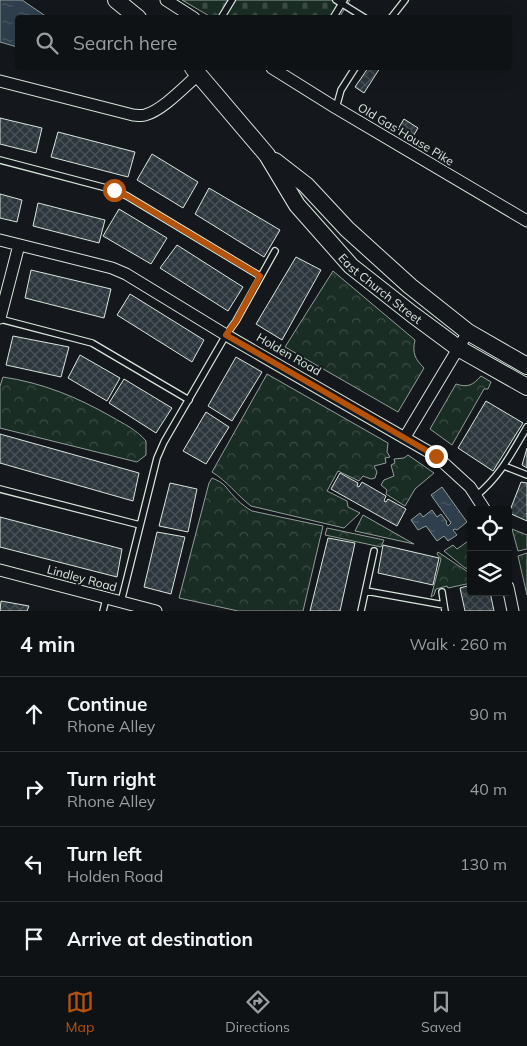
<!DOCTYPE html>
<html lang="en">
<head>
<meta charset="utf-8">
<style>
	:root { --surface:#0f1215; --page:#1d2022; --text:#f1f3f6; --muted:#9b9ea0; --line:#2f3234; --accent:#b45309 }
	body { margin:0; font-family:Mulish,sans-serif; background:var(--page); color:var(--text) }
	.controls { position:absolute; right:15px; bottom:15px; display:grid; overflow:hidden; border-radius:5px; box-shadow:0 5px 20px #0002 }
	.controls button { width:45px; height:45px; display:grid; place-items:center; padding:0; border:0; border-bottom:1px solid var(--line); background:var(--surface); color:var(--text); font:25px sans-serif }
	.stop { position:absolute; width:15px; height:15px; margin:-11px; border:4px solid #b45309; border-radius:50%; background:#fff }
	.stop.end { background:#b45309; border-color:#fff; box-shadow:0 1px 5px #0008 }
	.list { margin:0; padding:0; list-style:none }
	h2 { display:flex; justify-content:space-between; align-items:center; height:65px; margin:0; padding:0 20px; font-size:21px }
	h2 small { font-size:16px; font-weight:400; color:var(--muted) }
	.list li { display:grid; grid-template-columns:32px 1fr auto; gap:15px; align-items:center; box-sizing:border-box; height:75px; padding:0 20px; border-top:1px solid var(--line) }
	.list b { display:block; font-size:19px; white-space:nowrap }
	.list p { margin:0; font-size:16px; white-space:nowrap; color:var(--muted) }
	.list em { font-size:16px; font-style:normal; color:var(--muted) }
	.icon { flex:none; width:28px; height:28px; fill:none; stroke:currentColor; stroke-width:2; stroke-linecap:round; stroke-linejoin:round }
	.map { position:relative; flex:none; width:527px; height:611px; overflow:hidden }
	.search { position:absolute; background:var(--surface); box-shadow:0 5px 20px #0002; left:15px; right:15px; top:15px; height:55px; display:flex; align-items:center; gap:12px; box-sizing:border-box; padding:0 18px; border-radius:5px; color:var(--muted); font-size:19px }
	.sheet { height:365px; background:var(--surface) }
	nav { display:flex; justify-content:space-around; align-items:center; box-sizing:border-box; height:70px; border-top:1px solid var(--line); background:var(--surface); font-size:14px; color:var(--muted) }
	nav a { display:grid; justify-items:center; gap:2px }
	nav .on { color:var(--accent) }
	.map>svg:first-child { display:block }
</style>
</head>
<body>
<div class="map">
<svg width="527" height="611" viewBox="0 0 527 611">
	<defs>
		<pattern id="forest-crowns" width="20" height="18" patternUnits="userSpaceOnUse" patternTransform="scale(1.25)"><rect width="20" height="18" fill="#1a2d24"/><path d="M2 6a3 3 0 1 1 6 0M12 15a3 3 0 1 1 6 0" fill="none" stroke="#3b4b43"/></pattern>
		<pattern id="cemetery-stones" width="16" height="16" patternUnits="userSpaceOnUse" patternTransform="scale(1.25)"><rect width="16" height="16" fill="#1a2d24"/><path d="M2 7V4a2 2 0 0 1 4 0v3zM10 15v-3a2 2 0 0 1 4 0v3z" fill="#3b4b43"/></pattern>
		<pattern id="water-ripples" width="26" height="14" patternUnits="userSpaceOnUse" patternTransform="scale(1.25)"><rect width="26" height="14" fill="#2f3f4d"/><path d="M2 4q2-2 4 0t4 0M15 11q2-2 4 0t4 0" fill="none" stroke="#4c5b66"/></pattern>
		<pattern id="building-cross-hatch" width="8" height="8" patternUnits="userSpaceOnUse" patternTransform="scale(1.25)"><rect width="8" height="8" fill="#2c363c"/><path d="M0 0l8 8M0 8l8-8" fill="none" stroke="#4a5358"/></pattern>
	</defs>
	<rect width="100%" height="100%" fill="#14181c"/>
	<!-- forest -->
	<path fill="url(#forest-crowns)" stroke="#939e99" d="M333,271L415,340C412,353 415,359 424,368L398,412L285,347Z
		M267,374L388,443L387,452L390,457L385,458L386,463L374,466L377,472L375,478L371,479L363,476L359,481L338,471L327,491L347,501L348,507L360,513L344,528L251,506C237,495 227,481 212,472Z
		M481,376L491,382L488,389H484L452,445L430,429L456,384C468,388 473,385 481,376Z
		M3,377C43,383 77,397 112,417C124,424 137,430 146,441V455L137,462L0,428V386Z
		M408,455L434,473L415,489L405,506L386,494L387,490L381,485L384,480L394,476L391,465L395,463L394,459L404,458Z
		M212,478C217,480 223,483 226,487C233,496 241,505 252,511L323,526L303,611H238L179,598L209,483Z
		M363,515L414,544L355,531Z
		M327,528L384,540L381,547L325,535Z
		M512,529L527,535V549L518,551Z
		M471,539V569L465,568L444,551L453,545L457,549Z
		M438,552L471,574V583L448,588L447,586L436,589L434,595L431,597L441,559L437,554Z
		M527,553V595L518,556Z"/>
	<!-- cemetery -->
	<path fill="url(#cemetery-stones)" stroke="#939e99" d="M182,0H350L339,18L211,17Z"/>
	<!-- water -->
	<path fill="url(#water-ripples)" stroke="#939e99" d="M0,0H22L47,17L18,18L17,47L0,42Z
		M442,487L467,522L457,530L455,529L453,530L457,535L448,541L444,536L437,541L426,526L418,530L411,520L420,513L423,517L432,510L437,517L441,514L447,522L446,523L448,526L451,523L431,495Z"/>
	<!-- building -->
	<path fill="url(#building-cross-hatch)" stroke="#d8e6dc" d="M368,68H380L364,93L355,87Z
		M0,118L42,128L36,153L0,144Z
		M404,119L418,128L412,138L398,129Z
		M58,132L135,152L128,177L51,157Z
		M152,154L198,182L183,208L137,180Z
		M209,188L280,230L264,257L195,214Z
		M0,194L22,200L17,222L0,218Z
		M38,203L105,220L99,243L33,226Z
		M119,209L167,238L151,264L103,236Z
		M177,245L243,287L228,311L160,268Z
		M296,257L321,270L282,340L256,324Z
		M31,270L111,289L104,318L25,298Z
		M130,294L204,340L192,362L117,315Z
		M13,336L69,347L61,377L6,365Z
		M80,355L120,378L107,401L68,378Z
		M236,357L262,372L232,421L208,406Z
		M124,379L172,408L156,433L109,403Z
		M486,401L523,423L493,471L458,448Z
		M206,412L229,427L206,464L183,451Z
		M0,434L139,473L133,501L0,463Z
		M527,448V468L522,465Z
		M340,473L358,483L357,486L359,487L362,482L386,496L384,501L386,502L388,499L406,509L397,526L331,489Z
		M521,482L527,483V521L509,513Z
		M170,483L197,489L188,532L159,526Z
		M0,517L122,549L117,577L0,547Z
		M157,532L185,537L171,594L144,587Z
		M328,538L355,543L340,611H310Z
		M383,545L439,558L433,585L378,573Z
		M471,585V592H490L494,611H465L460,588Z
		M1,601L29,606L27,611H0Z"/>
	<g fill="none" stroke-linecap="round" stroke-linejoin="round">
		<!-- lane casing -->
		<g stroke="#d8e6dc" stroke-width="8">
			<path id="lane" d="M336,0L365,18
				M221,18L232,0
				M333,18L344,0
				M391,18L405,0
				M336,108L341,90L355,68
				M0,160L114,190L127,196L260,276
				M0,319L92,343L189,400
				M504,466L527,475
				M0,489L140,525
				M476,496C501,475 511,454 527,427
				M366,591L444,605
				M442,592L445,611
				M121,602L157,458L164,442L226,335L236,321L275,251
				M103,611L106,599
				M361,611L374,551"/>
		</g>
		<!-- street casing -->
		<g stroke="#d8e6dc" stroke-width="13">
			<path id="street" d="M166,0L194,18
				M272,68L336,108L527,221
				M0,81L133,115C136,115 141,116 145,115C163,110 185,86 199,74
				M0,240L112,268L126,274L226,335L436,456L470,487L485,510
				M0,318L19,245
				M405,437L468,332
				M0,570L156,611
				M508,587L513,611"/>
		</g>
		<!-- secondary casing -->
		<g stroke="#d8e6dc" stroke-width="18">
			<g id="secondary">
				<path d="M116,0L138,18"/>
				<path id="s1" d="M193,68L267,155L297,205L351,266L412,314L458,348L527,387"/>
				<path d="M275,161L306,185L347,229L410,286L468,332L527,366"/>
			</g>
		</g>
		<!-- lane -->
		<use href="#lane" stroke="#14181c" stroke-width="5.5"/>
		<!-- street -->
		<use href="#street" stroke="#14181c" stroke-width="11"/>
		<!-- secondary -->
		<use href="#secondary" stroke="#14181c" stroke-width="16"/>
	</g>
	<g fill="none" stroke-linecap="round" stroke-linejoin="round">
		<!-- route -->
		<path stroke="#b45309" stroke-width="6" d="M114,190L127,196L260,276L236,321L226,335L436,456"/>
	</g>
	<g text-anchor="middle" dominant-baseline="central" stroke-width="4" stroke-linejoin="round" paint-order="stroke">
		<!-- street labels -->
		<g font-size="12" fill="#d8e6dc" stroke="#14181c">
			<text transform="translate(406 134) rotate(31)">Old Gas House Pike</text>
			<text stroke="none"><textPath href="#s1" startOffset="291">East Church Street</textPath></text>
			<text transform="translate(289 354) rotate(30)">Holden Road</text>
			<text transform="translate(82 578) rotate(15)">Lindley Road</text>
		</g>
	</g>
</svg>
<div class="controls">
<button><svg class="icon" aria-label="locate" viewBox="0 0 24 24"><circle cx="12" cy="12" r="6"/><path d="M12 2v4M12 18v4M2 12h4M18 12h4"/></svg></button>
<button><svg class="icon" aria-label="layers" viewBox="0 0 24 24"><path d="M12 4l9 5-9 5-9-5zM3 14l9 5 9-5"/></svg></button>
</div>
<div class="stop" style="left:114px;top:190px"></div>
<div class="stop end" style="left:436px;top:456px"></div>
<div class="search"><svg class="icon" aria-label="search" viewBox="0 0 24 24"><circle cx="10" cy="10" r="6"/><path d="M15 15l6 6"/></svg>Search here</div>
</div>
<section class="sheet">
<h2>4 min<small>Walk · 260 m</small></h2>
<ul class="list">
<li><svg class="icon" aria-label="ahead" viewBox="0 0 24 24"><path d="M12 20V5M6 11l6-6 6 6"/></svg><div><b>Continue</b><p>Rhone Alley</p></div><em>90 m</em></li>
<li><svg class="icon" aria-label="right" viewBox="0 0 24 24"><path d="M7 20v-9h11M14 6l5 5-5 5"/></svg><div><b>Turn right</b><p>Rhone Alley</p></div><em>40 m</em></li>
<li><svg class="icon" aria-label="left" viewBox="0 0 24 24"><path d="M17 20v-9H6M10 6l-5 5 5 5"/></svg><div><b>Turn left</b><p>Holden Road</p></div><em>130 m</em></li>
<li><svg class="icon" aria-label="arrive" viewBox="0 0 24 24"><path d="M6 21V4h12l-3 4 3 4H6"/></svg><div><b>Arrive at destination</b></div></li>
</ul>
</section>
<nav>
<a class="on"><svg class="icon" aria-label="map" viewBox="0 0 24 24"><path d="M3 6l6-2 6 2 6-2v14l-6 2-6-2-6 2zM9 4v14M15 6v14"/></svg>Map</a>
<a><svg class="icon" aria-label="directions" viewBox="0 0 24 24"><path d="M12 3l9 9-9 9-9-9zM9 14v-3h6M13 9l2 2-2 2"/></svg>Directions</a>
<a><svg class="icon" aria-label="saved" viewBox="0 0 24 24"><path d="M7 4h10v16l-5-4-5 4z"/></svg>Saved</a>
</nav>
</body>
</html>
